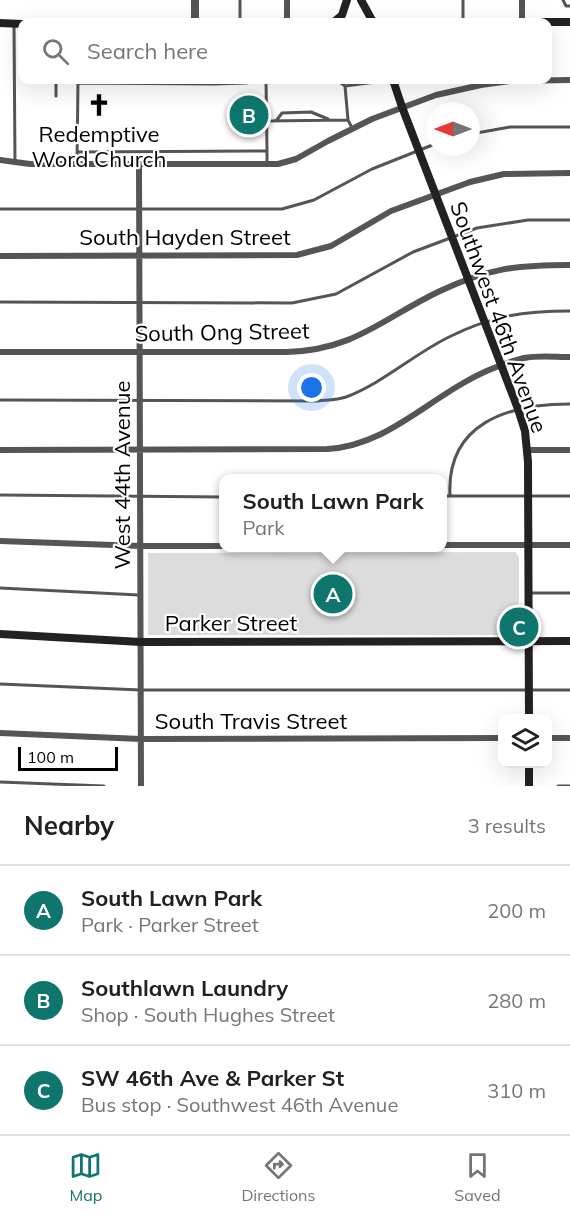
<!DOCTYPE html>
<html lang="en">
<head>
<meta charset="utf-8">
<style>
	:root { --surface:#fff; --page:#f2f2f2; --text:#202124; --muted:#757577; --line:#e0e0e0; --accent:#0f766e }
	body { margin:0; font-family:Mulish,sans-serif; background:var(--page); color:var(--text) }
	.controls { position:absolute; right:18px; bottom:18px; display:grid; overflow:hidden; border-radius:12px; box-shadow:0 6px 24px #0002 }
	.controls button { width:54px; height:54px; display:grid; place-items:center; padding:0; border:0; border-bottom:2px solid var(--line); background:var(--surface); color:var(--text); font:30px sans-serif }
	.compass { position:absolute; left:426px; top:102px; width:54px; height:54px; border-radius:50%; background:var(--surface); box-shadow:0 6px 24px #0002; rotate:270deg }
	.scale { position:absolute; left:18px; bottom:15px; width:100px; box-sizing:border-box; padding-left:6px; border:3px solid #000; border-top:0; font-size:16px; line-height:21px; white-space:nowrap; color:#000; -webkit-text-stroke:4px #fff; paint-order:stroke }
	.you { position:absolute; left:312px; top:388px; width:21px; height:21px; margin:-15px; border:4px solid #fff; border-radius:50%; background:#1a73e8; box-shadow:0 0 0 9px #1a73e833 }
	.badge { display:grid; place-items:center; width:39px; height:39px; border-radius:50%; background:var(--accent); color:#fff; font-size:20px; font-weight:700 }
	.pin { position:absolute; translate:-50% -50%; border:3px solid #fff; box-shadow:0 2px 6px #0006 }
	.popup { position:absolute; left:219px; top:474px; width:228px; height:78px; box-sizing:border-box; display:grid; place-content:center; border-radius:12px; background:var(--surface); filter:drop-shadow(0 2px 4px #0005); font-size:20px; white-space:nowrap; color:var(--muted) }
	.popup b { font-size:22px; color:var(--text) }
	.popup::after { content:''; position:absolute; left:50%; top:100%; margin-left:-12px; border:12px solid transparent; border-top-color:var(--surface) }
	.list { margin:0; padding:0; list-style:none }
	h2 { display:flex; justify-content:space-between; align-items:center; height:78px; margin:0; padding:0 24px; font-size:26px }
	h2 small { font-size:20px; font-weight:400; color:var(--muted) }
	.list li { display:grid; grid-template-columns:39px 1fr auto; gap:18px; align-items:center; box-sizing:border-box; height:90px; padding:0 24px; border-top:2px solid var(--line) }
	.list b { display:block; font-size:22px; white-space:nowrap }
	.list p { margin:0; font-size:20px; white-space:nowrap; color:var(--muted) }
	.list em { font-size:20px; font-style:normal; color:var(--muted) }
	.icon { flex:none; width:33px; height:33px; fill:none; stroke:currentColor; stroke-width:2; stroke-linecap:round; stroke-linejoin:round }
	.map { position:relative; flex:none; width:570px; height:786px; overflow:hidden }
	.search { position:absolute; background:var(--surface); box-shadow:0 6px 24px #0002; left:18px; right:18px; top:18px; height:66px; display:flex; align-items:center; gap:15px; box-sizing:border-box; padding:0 21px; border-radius:12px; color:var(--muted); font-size:22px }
	.sheet { height:348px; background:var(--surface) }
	nav { display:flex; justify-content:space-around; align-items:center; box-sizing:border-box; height:84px; border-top:2px solid var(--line); background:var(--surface); font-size:16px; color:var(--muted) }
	nav a { display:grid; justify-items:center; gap:3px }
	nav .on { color:var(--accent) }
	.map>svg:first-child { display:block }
</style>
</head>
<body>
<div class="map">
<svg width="570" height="786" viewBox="0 0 570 786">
	<rect width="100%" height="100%" fill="#fff"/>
	<!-- green -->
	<path fill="#dcdcdc" d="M515,552L519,557V631L515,635H148V553Z"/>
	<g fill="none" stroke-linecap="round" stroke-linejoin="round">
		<!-- service -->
		<path stroke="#555" stroke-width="3" d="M240,0V22
			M463,0V22
			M563,0L566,6H570
			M14,25L15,163
			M337,80L345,86L348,120L352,128
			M345,86L391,80
			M56,96V80
			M266,121L348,120
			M276,121L282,113L311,112L328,119
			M471,134L510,127H570
			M267,151V164
			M77,152L267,151L266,80L246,83L214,84L78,83
			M77,164L78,80
			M0,209H282L314,200L372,169L435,144
			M0,302L292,303L336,294L413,252L477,228L528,220H570
			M0,400L318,401C327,400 337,400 346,397C383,383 414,354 449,337C491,316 524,311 570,311
			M0,495L224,497
			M442,496H570
			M450,496C446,423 508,404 570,404
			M0,588L139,595
			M530,593H570
			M0,684L141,690H570
			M0,782L104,786
			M558,786H570"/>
		<!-- minor -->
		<path stroke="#555" stroke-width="6" d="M287,0V22
			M522,0V22
			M0,160L30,164H278L296,159L328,141L372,119L436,95L481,85L510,81L570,80
			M139,164L141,786
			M0,256L297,255L331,246L391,211L470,182L504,174L570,173
			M0,352H287C355,350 383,318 440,291C489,268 517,265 570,265
			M0,450L327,449C381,446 419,408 465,382C482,372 505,363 524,358C539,355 555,357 570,357
			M527,450H570
			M0,541L141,546H224
			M442,545H570
			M0,733L141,739L502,738
			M548,738H570"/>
		<!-- tertiary -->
		<path stroke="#555" stroke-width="8" d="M195,0V22"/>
		<!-- secondary -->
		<path stroke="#222" stroke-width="8" d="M361,0L373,22
			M334,22L342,15L347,0
			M520,22H570
			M0,23L22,24
			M393,80L402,107L518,409L525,431L528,462L529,718
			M0,634L141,642L570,641
			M529,764V786"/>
	</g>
	<!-- icons -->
	<defs>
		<g id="church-bare" transform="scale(1.8)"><path d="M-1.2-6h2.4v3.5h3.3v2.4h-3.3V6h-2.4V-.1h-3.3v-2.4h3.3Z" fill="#000" stroke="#fff" stroke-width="2.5" paint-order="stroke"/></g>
	</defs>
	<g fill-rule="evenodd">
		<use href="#church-bare" x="99" y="105"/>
	</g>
	<g text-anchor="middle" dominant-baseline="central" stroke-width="4.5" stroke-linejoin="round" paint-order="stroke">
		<!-- poi labels -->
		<g font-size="22" fill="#000" stroke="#fff">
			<text x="99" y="134">Redemptive<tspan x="99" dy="25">Word Church</tspan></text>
		</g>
		<!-- street labels -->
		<g font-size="22" fill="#000" stroke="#fff">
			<text x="185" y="237">South Hayden Street</text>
			<text transform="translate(499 317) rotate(70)">Southwest 46th Avenue</text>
			<text transform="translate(222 332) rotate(-1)">South Ong Street</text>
			<text transform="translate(122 475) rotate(-90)">West 44th Avenue</text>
			<text x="231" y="623">Parker Street</text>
			<text x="251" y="721">South Travis Street</text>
		</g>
	</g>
</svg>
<div class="controls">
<button><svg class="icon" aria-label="layers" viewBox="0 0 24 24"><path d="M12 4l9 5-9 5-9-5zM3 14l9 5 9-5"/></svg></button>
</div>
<svg class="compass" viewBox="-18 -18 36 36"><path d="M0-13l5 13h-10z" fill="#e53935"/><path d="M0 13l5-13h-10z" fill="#757577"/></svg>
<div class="scale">100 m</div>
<div class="you"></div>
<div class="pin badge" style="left:333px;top:594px">A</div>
<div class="popup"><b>South Lawn Park</b>Park</div>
<div class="pin badge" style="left:249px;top:115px">B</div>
<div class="pin badge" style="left:519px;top:627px">C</div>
<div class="search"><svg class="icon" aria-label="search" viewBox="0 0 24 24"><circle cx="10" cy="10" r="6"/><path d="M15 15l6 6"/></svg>Search here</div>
</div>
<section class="sheet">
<h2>Nearby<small>3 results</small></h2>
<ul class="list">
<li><span class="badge">A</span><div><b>South Lawn Park</b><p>Park · Parker Street</p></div><em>200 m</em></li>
<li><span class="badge">B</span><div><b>Southlawn Laundry</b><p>Shop · South Hughes Street</p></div><em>280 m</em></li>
<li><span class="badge">C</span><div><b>SW 46th Ave &amp; Parker St</b><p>Bus stop · Southwest 46th Avenue</p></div><em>310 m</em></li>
</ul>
</section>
<nav>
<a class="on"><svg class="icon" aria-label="map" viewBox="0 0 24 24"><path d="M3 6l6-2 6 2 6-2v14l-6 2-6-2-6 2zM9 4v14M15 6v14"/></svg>Map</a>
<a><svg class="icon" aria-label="directions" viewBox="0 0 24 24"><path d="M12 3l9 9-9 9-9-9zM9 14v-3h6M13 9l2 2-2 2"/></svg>Directions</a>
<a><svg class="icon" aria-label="saved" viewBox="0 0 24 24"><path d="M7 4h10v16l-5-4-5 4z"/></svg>Saved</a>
</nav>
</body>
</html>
